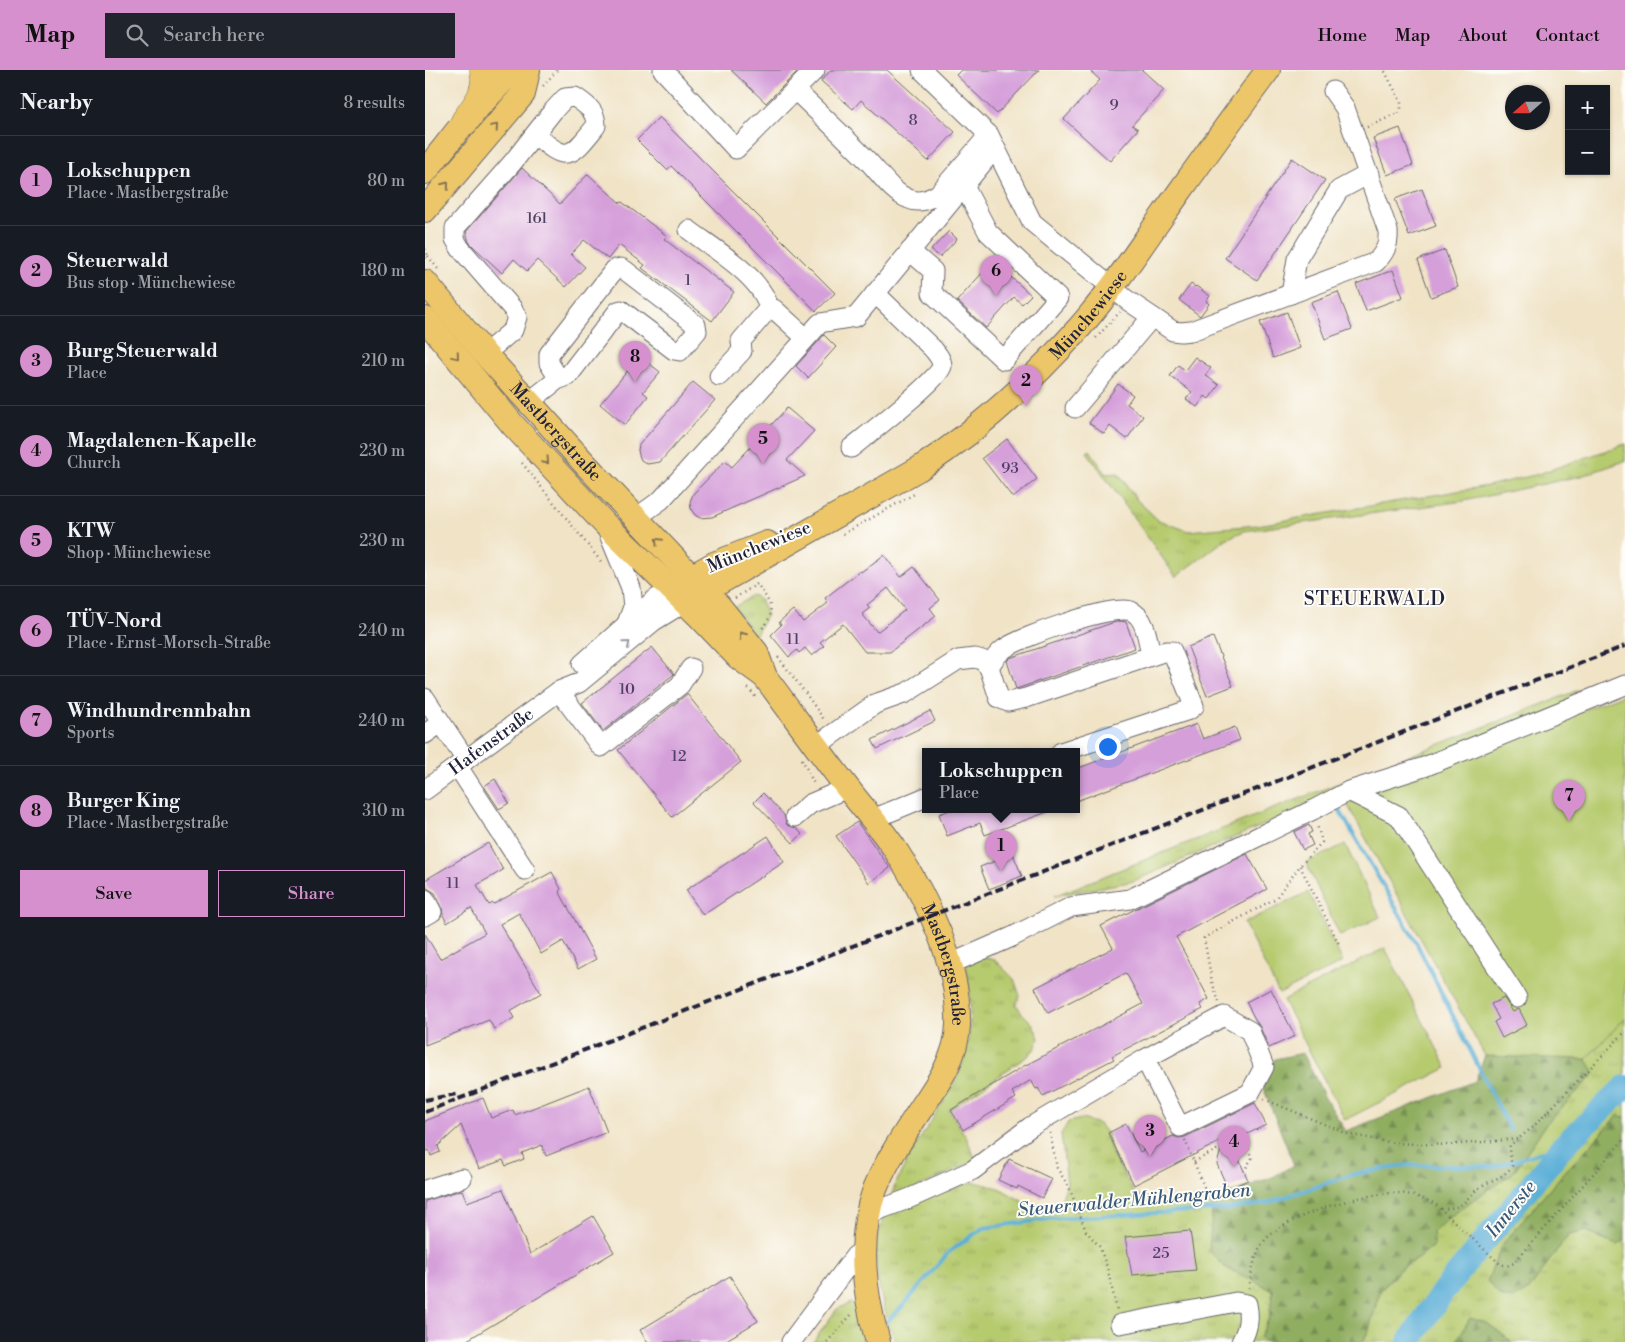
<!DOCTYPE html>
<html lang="en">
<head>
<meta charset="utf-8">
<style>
	:root { --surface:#171b24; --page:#20242c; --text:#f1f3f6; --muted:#9ea1a6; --line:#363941; --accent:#d690ce }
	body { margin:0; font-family:"Libre Bodoni",serif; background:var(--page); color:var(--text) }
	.controls { position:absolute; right:15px; top:15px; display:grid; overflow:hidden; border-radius:0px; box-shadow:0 1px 4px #0004 }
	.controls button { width:45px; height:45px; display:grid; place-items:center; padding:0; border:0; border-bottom:1px solid var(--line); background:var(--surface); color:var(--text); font:25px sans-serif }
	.compass { position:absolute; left:1080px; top:15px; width:45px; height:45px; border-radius:50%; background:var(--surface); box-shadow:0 1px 4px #0004; rotate:249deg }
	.you { position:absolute; left:682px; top:676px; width:18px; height:18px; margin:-12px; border:4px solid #fff; border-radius:50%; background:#1a73e8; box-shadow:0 0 0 8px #1a73e833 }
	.badge { display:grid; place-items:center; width:32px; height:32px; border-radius:50%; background:var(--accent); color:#111; font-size:16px; font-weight:700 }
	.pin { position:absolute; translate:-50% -41px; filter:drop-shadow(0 1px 2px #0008) }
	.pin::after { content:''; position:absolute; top:26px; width:18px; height:15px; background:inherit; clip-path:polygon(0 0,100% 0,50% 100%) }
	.popup { position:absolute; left:497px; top:678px; width:158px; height:65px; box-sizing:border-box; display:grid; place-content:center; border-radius:0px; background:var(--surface); filter:drop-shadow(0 1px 4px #0005); font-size:16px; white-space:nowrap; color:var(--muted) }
	.popup b { font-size:19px; color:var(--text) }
	.popup::after { content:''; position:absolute; left:50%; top:100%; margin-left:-10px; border:10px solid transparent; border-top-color:var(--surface) }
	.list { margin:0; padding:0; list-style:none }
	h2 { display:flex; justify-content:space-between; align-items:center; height:65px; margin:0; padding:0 20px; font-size:21px }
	h2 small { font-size:16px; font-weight:400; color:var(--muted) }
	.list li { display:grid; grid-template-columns:32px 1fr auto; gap:15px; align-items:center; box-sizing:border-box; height:90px; padding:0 20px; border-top:1px solid var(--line) }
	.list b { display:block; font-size:19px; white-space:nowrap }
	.list p { margin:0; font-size:16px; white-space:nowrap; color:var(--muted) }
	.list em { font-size:16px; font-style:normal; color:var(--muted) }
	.actions { display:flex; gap:10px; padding:15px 20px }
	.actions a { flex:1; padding:11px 0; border:1px solid var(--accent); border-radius:0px; text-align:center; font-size:18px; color:var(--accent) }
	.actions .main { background:var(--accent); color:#111 }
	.icon { flex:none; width:28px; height:28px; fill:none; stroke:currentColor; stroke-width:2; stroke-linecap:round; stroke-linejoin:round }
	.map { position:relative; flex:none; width:1200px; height:1272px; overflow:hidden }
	header { display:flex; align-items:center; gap:30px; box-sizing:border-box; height:70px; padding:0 25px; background:var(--accent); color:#111 }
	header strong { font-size:24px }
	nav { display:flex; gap:28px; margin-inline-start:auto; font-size:18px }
	.search { width:350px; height:45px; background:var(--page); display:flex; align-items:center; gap:12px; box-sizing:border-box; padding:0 18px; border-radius:0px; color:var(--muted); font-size:19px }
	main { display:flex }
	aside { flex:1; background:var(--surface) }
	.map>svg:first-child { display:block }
</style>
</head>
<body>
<header>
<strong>Map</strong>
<div class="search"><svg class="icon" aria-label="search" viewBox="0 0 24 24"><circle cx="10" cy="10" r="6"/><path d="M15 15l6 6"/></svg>Search here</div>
<nav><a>Home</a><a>Map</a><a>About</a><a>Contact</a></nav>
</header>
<main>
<aside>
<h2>Nearby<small>8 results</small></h2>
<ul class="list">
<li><span class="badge">1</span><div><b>Lokschuppen</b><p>Place · Mastbergstraße</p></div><em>80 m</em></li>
<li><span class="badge">2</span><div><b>Steuerwald</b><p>Bus stop · Münchewiese</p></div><em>180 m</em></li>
<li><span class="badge">3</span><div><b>Burg Steuerwald</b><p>Place</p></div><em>210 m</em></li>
<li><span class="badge">4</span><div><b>Magdalenen-Kapelle</b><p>Church</p></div><em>230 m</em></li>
<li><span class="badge">5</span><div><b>KTW</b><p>Shop · Münchewiese</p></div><em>230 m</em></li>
<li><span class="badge">6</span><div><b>TÜV-Nord</b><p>Place · Ernst-Morsch-Straße</p></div><em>240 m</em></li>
<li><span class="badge">7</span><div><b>Windhundrennbahn</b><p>Sports</p></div><em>240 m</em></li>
<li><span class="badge">8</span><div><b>Burger King</b><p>Place · Mastbergstraße</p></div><em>310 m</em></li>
</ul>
<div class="actions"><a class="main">Save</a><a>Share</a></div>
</aside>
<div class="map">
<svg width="1200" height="1272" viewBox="0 0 1200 1272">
	<defs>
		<pattern id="grass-tufts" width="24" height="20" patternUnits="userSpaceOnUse" patternTransform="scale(1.25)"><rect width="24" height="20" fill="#b6ca6e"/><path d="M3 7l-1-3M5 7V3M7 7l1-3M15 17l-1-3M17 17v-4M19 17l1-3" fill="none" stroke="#9cad60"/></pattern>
		<pattern id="forest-firs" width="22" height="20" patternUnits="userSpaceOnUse" patternTransform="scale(1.25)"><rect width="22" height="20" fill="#90ae61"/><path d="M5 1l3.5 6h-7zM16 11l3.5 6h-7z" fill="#758d51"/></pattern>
	</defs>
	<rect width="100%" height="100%" fill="#fdfcf7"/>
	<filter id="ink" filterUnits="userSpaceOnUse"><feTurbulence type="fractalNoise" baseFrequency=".02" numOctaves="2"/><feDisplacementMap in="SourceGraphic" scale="10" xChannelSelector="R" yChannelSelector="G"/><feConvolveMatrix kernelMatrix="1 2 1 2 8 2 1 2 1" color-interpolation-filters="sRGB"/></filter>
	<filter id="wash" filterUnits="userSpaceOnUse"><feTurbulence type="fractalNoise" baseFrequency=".0096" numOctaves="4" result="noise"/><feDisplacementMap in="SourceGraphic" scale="20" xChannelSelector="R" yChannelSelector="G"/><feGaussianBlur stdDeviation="1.12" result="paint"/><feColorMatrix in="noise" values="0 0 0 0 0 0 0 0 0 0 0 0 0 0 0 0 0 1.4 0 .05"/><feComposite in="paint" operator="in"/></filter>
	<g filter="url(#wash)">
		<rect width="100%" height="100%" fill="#f0e3c6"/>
		<!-- grass -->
		<path fill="url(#grass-tufts)" stroke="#6c7654" d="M1200,374V391L1156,406L1039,431L819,461L801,469L751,507L662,382L665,380L681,404L693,403L712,430L733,450L763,461L833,455L1062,416L1110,405Z
			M329,526L335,529L342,545L330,566L309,537Z
			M1200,602V615L864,744L709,811L629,826L845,740Z
			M557,887L570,890L589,909L595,926L591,934L596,942L608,954L614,968L610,979L604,985L524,1040L541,1067L551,1090L464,1131C479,1087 508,1052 530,1011C548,977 548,931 541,895Z
			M1200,948V1047H1192L1137,1105L1077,1175L1104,1220L1131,1181L1144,1165L1162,1161L1175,1169L1192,1174L1200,1170V1272H1087L1062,1253L1032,1270L1034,1272H938L944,1259L955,1221L976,1198L992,1189L1009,1175L1008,1162L1039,1136L1088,1103L1121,1054L1170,1003L1161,989Z
			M657,1049L674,1054L682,1064L687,1084L710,1124L743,1135L788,1129L785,1181L848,1221L844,1248L835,1267L842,1272H471C459,1244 448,1203 452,1173C453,1163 457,1152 460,1142L533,1116L550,1112L574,1118L606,1136L635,1134L642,1113L636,1065L643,1052Z
			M426,1233L440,1243L450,1272H388L412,1239Z"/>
		<!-- forest -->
		<path fill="url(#forest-firs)" stroke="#59684e" d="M878,983L900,1028L921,1061L1050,1011L1060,986L1161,989L1170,1003L1121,1054L1088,1103L1039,1136L1008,1162L1009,1175L992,1189L976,1198L955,1221L944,1259L938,1272H842L835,1268L844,1248L848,1221L826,1209L801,1198L784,1181L788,1129L848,1107L869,1095L838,1017L850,989Z
			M1193,1046L1200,1047V1170L1193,1175L1175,1169L1162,1161L1144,1165L1131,1181L1104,1220L1088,1229L1075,1226L1062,1211L1077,1175L1137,1105Z
			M1045,1248L1062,1253L1087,1272H1034L1032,1270Z"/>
		<!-- pitch -->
		<path fill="#b6ca6e" stroke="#6c7654" d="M1200,624V948L1161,989L1060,986L922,734L944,721Z
			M920,774L955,847L915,866L881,793Z
			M883,822L918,892L854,924L819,853Z
			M960,878L1022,998L920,1050L858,930Z"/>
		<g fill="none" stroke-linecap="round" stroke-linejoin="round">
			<!-- stream -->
			<path stroke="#5bafd7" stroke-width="4" d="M912,736L992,874L1085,1060
				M457,1256L478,1236L524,1182L558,1158L624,1149L804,1139L842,1133L929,1104L983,1095L1069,1097L1139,1075"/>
			<!-- river -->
			<path stroke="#5bafd7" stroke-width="24" d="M984,1272L1019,1220L1139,1075L1200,1017"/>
		</g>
		<g id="blocks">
			<!-- building -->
			<path fill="#d59fda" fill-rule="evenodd" d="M306,0H374L341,33Z
				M406,0H462L530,62L503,91L436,30L428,39L396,11Z
				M536,0H614L572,44L531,5Z
				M664,0H717L739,20L707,55L713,59L685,91L639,49L675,10Z
				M234,47L410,223L391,241L246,96L242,100L212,70Z
				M975,58L988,95L962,105L948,68Z
				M867,88L900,110L832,210L800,188Z
				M97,98L135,134L163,104L195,133L197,132L242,166L239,169L309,222L287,251L217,198L220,195L194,175L183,189L159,170L146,184L160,197L141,217L112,190L102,201L89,189L77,203L51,179L44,172L41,162Z
				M997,119L1011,156L984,166L970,129Z
				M524,161L532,169L515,187L506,180Z
				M1020,180L1033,217L1006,227L993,190Z
				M568,191L606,225L597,234L589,227L561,258L532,231Z
				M968,200L978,227L941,241L931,214Z
				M766,214L770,217L771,216L785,226L781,231L784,234L775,246L754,230Z
				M913,222L927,259L900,269L886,232Z
				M862,242L875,278L848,288L835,252Z
				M399,265L411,277L383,308L371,296Z
				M215,286L235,302L218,322L223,326L200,355L175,334Z
				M770,287L786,298L780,305L794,315L784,329L780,326L772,337L761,329L767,322L745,306L753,295L760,300Z
				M268,312L290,330L235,392L222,394L216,390L214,385L213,380L214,375Z
				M693,314L708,325L702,334L718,346L702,369L685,356L679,364L664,353Z
				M362,338L389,361L362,390L380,406L287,447L275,448L270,445L266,439L265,432L268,424L300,391L307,397Z
				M582,369L612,409L588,428L557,388Z
				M459,485L476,507L489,497L515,530L505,538L511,546L465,582H440L418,554L395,572L399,576L387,586L380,578L374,583L372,580L364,587L346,565L356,555L354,552L368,540L378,552L403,533L400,528L435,501L436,502ZM463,518L480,540L452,562L437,544L445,538L442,535Z
				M696,551L701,552L710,578L591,619L582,591L585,588L687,553Z
				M788,567L808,616L782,626L763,577Z
				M227,577L249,604L178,661L157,633Z
				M262,624L316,692L247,747L193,680Z
				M505,641L510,651L452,679L447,670Z
				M772,654L778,669L810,657L815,670L651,731V699Z
				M70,709L84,733L74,739L59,716Z
				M338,723L359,745L362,755L371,758L377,764L368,773L329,732Z
				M525,740H625V741L560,765L555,753L522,766L514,744Z
				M432,752L465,798L444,813L411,766Z
				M884,755L887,762L883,764L888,775L878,780L869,762Z
				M343,766L359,792L278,845L261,820Z
				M63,773L78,800L52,815L64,835L68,833L69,834L127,802L136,819L134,821L171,889L153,899L138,871L116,884L94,843L75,854L116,923L85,941L89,948L69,959L64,950L0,975V864L15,889L60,863L46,838L22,853L18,845L17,837L10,823L2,818L0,810Z
				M588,784L597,806L564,819L555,797Z
				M822,784L842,819L751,867L784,929L775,934L778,939L687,986L689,989L618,1026L613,1018L611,1019L606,1010L587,1022L591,1028L538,1060L526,1040L599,996L718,934L701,903L623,943L610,918L688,878L676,856Z
				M846,919L870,966L844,978L835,957L831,951L821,932Z
				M1079,928L1088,942L1094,939L1102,955L1077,968L1069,952L1074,949L1066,934Z
				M164,1016L182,1062L121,1086L117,1075L97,1083L99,1089L81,1096L78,1090L54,1099L36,1055L13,1076L15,1082L6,1086L4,1080L0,1082V1051L58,1028L66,1048L88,1040L90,1045Z
				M830,1033L841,1055L820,1065L818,1060L709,1115L683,1063L701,1054L715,1082L748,1066L754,1068L760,1067Z
				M797,1076L812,1085L823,1110L803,1119L792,1094Z
				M584,1089L627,1109L617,1128L593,1116L592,1119L573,1110Z
				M78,1119L105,1184L168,1146L189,1182L39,1272H0V1131L37,1120L42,1132Z
				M765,1161L771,1200L707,1205L700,1167Z
				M305,1206L333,1251L298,1272H222L215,1260Z"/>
		</g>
	</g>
	<g filter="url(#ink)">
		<use href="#blocks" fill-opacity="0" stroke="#6a666c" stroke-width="1"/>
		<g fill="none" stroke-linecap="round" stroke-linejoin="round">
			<!-- minor casing -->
			<g stroke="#6a666c" stroke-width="21">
				<g id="minor">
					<path d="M238,0L311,79L390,0"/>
					<path d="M497,0L564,65L607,152L702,230L748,261L756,262L766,261L951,192C960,182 964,175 963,161L920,38L908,21"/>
					<path d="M370,20C394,43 419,66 442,90C455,103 466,122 484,129C495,134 504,129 513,124L564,65"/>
					<path d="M264,160C289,179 337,207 344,238"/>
					<path d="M485,181L508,201L507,223L579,290L633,228L563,162L539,116"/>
					<path d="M866,224L872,189L914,120L944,104"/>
					<path d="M60,284L88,260L92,247L87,238L35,178L30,169V158L88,92L128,41L140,28L150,27C161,35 171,40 171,56C146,87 142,94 110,64"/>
					<path d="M294,306L317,281L316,271L344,238L349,239L381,268"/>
					<path d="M104,332L132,310L143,306L193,241L196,240L249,280L255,281L272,261L271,255L201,201L196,198L190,199L124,284V293L134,309"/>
					<path d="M650,338L727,247"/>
					<path d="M426,378C440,367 516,308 517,296C517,289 512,284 508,279L450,223"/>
					<path d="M211,448L236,430L395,253L431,247L570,78"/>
					<path d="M181,457L206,518L208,537L201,556"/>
					<path d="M157,594L228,531L246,519"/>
					<path d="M564,597C568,590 572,584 579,579C595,567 688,534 706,541C721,547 723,572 726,585"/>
					<path d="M134,621L176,677L255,615L266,598"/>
					<path d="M0,628L41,690"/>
					<path d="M0,664L16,653"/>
					<path d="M391,676L450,634L481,623L533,590L550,588L557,590L564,597L574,628L583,632L601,628L741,581H747L769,636L764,640L636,682"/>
					<path d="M33,697L100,800"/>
					<path id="s1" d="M0,720L134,621L154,613L229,551L260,532"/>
					<path d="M924,721L974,746L1092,928"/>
					<path d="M370,747L385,734L422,718"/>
					<path d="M448,749L501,727"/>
					<path d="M0,829L7,842L0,846"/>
					<path d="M525,894L587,867L646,837L705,829L888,740L924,721L999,697L1200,615"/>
					<path d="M0,1120L37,1108"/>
					<path d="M443,1144L483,1129L548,1100L605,1057L720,989L799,946L825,961L839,997L825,1023L755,1057L720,989"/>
					<path d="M695,1254L811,1232L822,1234C825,1249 823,1259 816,1272"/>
					<path d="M366,1272L430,1186L439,1179"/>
				</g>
			</g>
			<!-- major casing -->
			<g stroke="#6a666c" stroke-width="26">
				<g id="major">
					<path d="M0,102L40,51L88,0"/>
					<path d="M0,140L98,24L103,0"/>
					<path id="s2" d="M0,212L60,284L162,396L294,536L331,582L340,607C367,643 393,680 421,716C437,737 455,757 470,779C502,828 535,896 533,955C532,986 514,1012 497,1037C480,1063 462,1090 450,1119C432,1168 439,1224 453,1272"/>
					<path d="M0,249L88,355L179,453L275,547L313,587L339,606"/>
					<path d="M255,513L289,494L342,473"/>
					<path id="s3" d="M260,532L495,398C555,359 607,311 654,258C685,223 711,183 738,145C773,96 807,48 843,0"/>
				</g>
			</g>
			<!-- highway casing -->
			<g stroke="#6a666c" stroke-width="29">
				<path id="highway" d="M40,51C51,36 64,21 59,0"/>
			</g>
			<!-- path -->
			<path stroke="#6a666c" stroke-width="2.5" stroke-dasharray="1 4" stroke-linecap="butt" d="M118,16L132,0
				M942,57L974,43L976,39V32L959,0
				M0,179L3,186L0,188
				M3,186L13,199
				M671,268L695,242
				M97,393L178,494
				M418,464L491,423
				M310,528L332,514C339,524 351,537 343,550C341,554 338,557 336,560
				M353,587L379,621L400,651
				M323,618L332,629
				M377,689L390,716
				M875,796L915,876
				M794,932L787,912L779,868L851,828L875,796L897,772L892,755
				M839,1029L923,1064L969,1073L1023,1075L1093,1069L1108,1057L1200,962
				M625,1063L632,1098L644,1117L661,1161L674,1176L682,1197L692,1240
				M760,1070L780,1119
				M769,1092L793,1079L809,1073L822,1077L827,1088L819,1101
				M1016,1139C1044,1138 1038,1128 1057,1116C1069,1108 1078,1109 1087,1096L1084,1080L1085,1075L1092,1070
				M824,1218C826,1205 829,1189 835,1177C851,1147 938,1123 970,1123C984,1123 998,1128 1010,1134L1075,1194L1082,1196L1089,1193L1200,1068
				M402,1272L427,1244"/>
			<!-- minor -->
			<use href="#minor" stroke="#fff" stroke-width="19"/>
			<!-- major -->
			<use href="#major" stroke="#ecc669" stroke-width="24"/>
			<!-- highway -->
			<use href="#highway" stroke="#ecc669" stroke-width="28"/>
			<!-- rail -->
			<path stroke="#22223b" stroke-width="4" stroke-dasharray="8 4" stroke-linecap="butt" d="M0,1030L32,1024
				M0,1042L1200,576"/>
		</g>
		<!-- one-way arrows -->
		<defs><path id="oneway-chevron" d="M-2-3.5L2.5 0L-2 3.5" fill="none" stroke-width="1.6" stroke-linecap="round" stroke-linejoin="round" transform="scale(1.25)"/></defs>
		<g stroke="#877452">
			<use href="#oneway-chevron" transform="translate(70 57) rotate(-49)"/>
			<use href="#oneway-chevron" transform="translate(21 115) rotate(-51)"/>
			<use href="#oneway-chevron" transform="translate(31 286) rotate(50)"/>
			<use href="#oneway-chevron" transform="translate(121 391) rotate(47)"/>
			<use href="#oneway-chevron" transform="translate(233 471) rotate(-134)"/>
			<use href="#oneway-chevron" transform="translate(317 565) rotate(-129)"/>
		</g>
		<use stroke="#9c9ca7" href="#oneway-chevron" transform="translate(202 574) rotate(-40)"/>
	</g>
	<g text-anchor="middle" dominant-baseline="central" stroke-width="4" stroke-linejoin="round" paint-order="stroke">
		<!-- number labels -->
		<g font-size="15" fill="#4f4163">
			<text x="689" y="35">9</text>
			<text x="488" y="50">8</text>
			<text x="112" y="148">161</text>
			<text x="263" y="210">1</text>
			<text x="585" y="398">93</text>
			<text x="368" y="569">11</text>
			<text x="202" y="619">10</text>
			<text x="254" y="686">12</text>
			<text x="28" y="813">11</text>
			<text x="736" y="1183">25</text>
		</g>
		<!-- street labels -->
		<g font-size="18" fill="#22223b" stroke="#fdfcf7">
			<text stroke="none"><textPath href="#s3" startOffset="499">Münchewiese</textPath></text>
			<text stroke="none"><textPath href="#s2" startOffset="199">Mastbergstraße</textPath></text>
			<text transform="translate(334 477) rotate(-22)">Münchewiese</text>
			<text stroke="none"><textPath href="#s1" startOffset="82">Hafenstraße</textPath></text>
			<text stroke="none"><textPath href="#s2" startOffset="866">Mastbergstraße</textPath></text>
		</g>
		<!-- neighbourhood labels -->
		<g font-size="19" letter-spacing="1" fill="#22223b" stroke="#fdfcf7">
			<text x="950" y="529">STEUERWALD</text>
		</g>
		<!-- water labels -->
		<g font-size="19" font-style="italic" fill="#395a79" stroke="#fdfcf7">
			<text transform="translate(709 1130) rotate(-5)">SteuerwalderMühlengraben</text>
			<text transform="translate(1086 1139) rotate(-51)">Innerste</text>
		</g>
	</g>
</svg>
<div class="controls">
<button>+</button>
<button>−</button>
</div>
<svg class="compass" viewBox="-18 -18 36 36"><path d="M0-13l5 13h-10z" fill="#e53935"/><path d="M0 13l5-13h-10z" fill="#9ea1a6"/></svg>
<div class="you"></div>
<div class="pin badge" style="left:576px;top:801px">1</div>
<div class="popup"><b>Lokschuppen</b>Place</div>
<div class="pin badge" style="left:601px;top:336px">2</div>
<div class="pin badge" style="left:725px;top:1086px">3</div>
<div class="pin badge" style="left:809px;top:1097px">4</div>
<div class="pin badge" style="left:338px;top:394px">5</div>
<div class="pin badge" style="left:571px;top:226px">6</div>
<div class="pin badge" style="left:1144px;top:751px">7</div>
<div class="pin badge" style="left:210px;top:312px">8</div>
</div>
</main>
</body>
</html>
